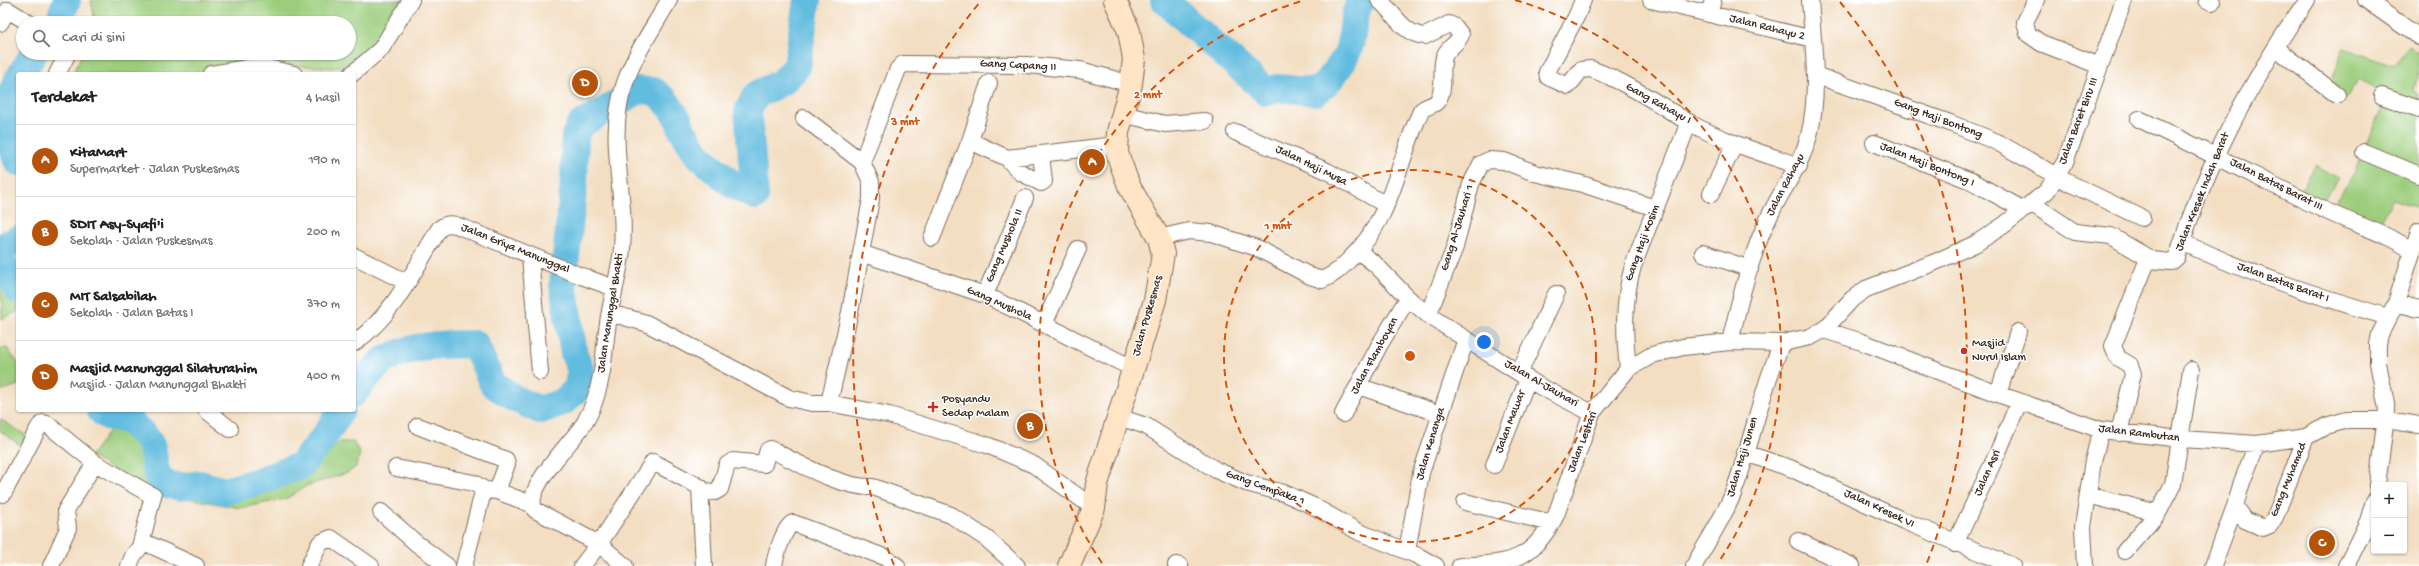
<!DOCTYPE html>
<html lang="id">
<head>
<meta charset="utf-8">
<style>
	:root { --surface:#fff; --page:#f2f2f2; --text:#222; --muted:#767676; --line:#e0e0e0; --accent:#b45309 }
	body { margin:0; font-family:"Gochi Hand",sans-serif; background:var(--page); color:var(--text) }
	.controls { position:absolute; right:12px; bottom:12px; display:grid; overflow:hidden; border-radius:4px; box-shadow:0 1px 3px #0004 }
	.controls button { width:36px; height:36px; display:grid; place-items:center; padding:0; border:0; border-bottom:1px solid var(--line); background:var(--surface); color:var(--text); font:20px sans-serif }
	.you { position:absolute; left:1484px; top:342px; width:14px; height:14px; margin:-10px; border:3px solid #fff; border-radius:50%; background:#1a73e8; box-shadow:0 0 0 6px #1a73e833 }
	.badge { display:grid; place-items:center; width:26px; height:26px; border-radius:50%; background:var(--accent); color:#fff; font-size:13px; font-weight:700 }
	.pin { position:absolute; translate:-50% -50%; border:2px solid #fff; box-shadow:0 1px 4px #0006 }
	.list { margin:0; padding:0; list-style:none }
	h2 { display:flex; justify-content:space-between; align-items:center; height:52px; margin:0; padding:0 16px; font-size:17px }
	h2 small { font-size:13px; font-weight:400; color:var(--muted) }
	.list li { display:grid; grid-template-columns:26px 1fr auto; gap:12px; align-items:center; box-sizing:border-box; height:72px; padding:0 16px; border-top:1px solid var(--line) }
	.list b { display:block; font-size:15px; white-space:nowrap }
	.list p { margin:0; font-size:13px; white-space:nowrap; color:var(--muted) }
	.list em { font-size:13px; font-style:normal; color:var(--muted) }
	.icon { flex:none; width:22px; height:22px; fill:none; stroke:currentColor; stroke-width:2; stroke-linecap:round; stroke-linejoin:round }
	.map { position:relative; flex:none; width:2419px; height:566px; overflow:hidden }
	.search { position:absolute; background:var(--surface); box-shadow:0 1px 3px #0004; left:16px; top:16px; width:340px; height:44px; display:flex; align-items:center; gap:10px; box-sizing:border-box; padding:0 14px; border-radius:22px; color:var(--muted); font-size:15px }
	.panel { position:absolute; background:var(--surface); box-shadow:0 1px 3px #0004; left:16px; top:72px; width:340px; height:340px; border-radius:4px }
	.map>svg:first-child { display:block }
</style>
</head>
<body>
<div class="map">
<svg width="2419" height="566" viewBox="0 0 2419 566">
	<rect width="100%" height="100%" fill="#fff"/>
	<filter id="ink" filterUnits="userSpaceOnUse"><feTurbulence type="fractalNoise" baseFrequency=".025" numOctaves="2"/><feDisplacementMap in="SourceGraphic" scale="8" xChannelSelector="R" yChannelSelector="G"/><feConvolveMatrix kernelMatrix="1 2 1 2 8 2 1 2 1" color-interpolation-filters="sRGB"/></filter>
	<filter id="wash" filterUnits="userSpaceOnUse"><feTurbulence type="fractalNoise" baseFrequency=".012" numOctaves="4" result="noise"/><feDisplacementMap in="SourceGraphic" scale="16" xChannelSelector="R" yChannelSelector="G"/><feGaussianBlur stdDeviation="0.9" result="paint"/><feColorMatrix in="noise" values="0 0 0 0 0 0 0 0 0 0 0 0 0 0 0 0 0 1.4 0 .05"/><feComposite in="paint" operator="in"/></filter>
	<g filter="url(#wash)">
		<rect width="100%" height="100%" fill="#f3dec2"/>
		<!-- green -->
		<path fill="#9ccd7d" stroke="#6c7c4e" d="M91,0H403L369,61L333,68L260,63L197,74H72L83,53H349V23H95Z
			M2408,46L2419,53V68L2414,91L2419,94V208L2393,199L2379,224L2333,206L2354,173L2387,94L2359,79L2345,99L2328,90L2344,48L2394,66Z
			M2316,165L2338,178L2321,206L2299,192Z
			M0,270L18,303V311L2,319Z
			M0,348H7L18,363V385L0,391Z
			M0,419L27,436L20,445L0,431Z
			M114,425H123C160,446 143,459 160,487L195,490L205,487L224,493H237L250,487L309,472L340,442H353L360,453L356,467L347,473L306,486L286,499L240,508L149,491L90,456Z"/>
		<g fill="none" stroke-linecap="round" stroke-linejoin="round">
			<!-- river -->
			<path stroke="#62bcdf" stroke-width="28" d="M1164,0L1267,92L1277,88L1316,92C1327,85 1345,61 1349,48C1354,31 1352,16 1361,0
				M58,23L67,0
				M21,74L34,53
				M18,79C0,117 1,124 18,162
				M0,248L18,239
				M0,257L18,290
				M354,393C363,382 375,365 388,358C416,344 446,344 475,344L493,384L514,398L540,410L563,402L577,389L581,371L574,354L563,284L574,182L575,136L580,125L639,90L654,91L665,100L679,120L682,130L698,155L733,185L755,196L748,111L756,95L782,82L797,67L807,0
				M100,410C111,423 122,415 130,422C136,427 150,440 152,448C156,465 152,466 162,483L180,487L200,484L224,491L256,482L300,466L325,436L341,410"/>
		</g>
	</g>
	<g filter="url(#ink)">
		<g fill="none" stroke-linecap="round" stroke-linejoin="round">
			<!-- street casing -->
			<g stroke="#7b6957" stroke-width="18">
				<path id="street" d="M1583,0L1577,15L1547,72L1548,77L1568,86L1581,70L1591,69C1626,82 1657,103 1688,122C1722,141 1762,153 1799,166
					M1651,0L1813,39
					M2036,0L2025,22L2028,34L2041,43L2100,66
					M2207,0L2212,2
					M2366,0L2419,37
					M1709,14L1713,0
					M0,23L8,10L29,23
					M2276,48L2337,95
					M57,74L68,53
					M211,74L259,66L294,74
					M352,74L381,49L411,0
					M1815,75L1950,123L1997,142L2065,181L2142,218
					M2382,96L2419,109
					M1122,114L1165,124L1205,121
					M804,118L862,162L871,182V199L850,312L829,403
					M2139,119C2200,148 2261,179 2322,209C2352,224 2385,232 2413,251
					M1235,132L1327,171L1386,205
					M970,141L1007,158L1116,145
					M1874,143L1971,181L2022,209
					M2364,152L2419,175
					M1007,158L1020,172L1041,183L1044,181L1041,155
					M862,162L898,69L903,64L1027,65L1080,70L1131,84
					M1711,194L1735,143
					M2031,203L2075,232L2111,236L2152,260
					M932,238L970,141L989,83
					M1159,238L1189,231L1211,233L1257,248L1310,276L1322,280C1334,275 1341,268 1349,260C1393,218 1397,163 1421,111C1426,105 1435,106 1438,100C1446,87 1440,70 1444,57C1446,48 1458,44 1461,35L1455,27L1449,24L1425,36C1402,34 1395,13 1379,0
					M2182,242C2249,274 2317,296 2388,317
					M1358,251L1375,264L1408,298L1428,315L1541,387L1592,413
					M861,253L985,295L1132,368
					M1703,253L1750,269
					M354,256L406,282
					M530,256L540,372
					M985,295L1025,198
					M2396,303L2419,309
					M610,313L646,323L789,398L812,403H829L889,415L987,445L1034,465L1094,508
					M1428,315L1455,247L1471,184L1481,164L1489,160L1504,161L1535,173L1582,184L1655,208
					M1044,324L1078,249
					M1824,330L1862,342L1998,394L2101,430L2182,439L2257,444L2306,437L2326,426L2347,420H2387L2419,425
					M1730,342C1740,299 1751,254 1770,215C1783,187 1801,166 1809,136C1820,92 1813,44 1810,0
					M354,343C394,315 414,270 439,229C447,223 452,223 461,227L576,274L614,288
					M1628,369C1624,333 1623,301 1633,266L1689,122
					M1519,373L1556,294
					M1358,386L1440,414
					M1998,394L2018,332
					M206,410L230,429
					M1343,414L1380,344L1408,298
					M1119,417L1146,426L1216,470L1246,483L1284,493L1313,506L1359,532L1416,555L1436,566
					M418,426L506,460L507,464L497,491
					M2119,433L2133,374L2130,365L2118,358L2113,346L2146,264L2152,260L2171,262L2177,257C2206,163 2251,81 2307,0
					M2257,444L2242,482L2235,506L2245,520L2263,528L2270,525L2275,517L2306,437
					M1745,453L1790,468L1904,521L2013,566
					M1494,465L1528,379
					M396,468L474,483L485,490
					M2377,485L2387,409L2378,363V344L2380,334L2396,303L2419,231
					M702,491L715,492L720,489L727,465L733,461L764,464L768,450L770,449C798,463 843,489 873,487L951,515L987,539L1017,566
					M3,494L39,427L43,423L47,424L95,463L153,496L141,543
					M2088,495L2158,513
					M1465,502L1552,523
					M381,512L416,543L447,566
					M1798,541L1852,566
					M1955,544L1998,452L2019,402
					M1407,551L1421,473L1466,339
					M2125,551L2158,513L2173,484L2191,370
					M1176,565L1180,566
					M51,566L68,528L66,510L95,463
					M129,566L133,556L144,542L196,566
					M309,566L320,543L331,538L371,566
					M464,566L483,492L485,490L497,491L531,504
					M582,566L599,544L653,462L700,487L704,566
					M625,566L599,544L535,510C521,490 574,441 585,422C594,407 599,388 602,371C605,351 606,331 610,311C614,290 620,269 622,248C627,194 606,139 624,86C634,54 653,29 669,0
					M774,566C775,557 785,525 793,523L884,557L897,566
					M1460,566C1509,563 1531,563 1556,515L1592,413L1628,369L1652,355L1683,347L1730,342L1782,343L1810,337L1824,330L1852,299L1866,289L1933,263L1975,244L2004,225L2047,191L2065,162L2124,0
					M1694,566C1707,541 1724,518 1734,491C1752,442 1761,391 1782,343
					M2085,566L2083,527L2093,461L2101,430
					M2213,566L2235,506
					M2346,566L2368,521L2374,501"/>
			</g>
			<!-- secondary casing -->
			<g stroke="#7b6957" stroke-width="24">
				<path id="secondary" d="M1069,566L1094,508L1097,484L1155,300L1163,254L1159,238L1129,186L1117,153L1118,132L1131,84L1134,59L1129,31L1115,0"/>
			</g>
			<!-- street -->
			<use href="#street" stroke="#fff" stroke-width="16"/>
			<!-- secondary -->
			<use href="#secondary" stroke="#ffe4c6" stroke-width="22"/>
		</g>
	</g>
	<!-- distance rings -->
	<g fill="none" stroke="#d7540e" stroke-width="2" stroke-dasharray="7 5">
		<circle cx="1410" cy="356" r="186"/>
		<path d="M1102 563A371 371 0 0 1 1305 0M1515 0A371 371 0 0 1 1718 563"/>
		<path d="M894 565A557 557 0 0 1 980 2M1840 2A557 557 0 0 1 1926 565"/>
	</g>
	<!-- markers -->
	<g fill="#c8321e" stroke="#fff" stroke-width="1.5">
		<circle cx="1964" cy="351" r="4"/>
		<path d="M931 401h4v4h4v4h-4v4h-4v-4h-4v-4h4z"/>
	</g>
	<g text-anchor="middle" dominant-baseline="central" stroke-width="3" stroke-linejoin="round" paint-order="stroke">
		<!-- street labels -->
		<g font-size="12" fill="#3b2a1e" stroke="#fff">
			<text transform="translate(1767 28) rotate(14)">Jalan Rahayu 2</text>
			<text transform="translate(1018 66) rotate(3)">Gang Capang II</text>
			<text transform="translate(1658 104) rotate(29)">Gang Rahayu I</text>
			<text transform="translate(1938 119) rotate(21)">Gang Haji Bontong</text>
			<text transform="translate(2079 121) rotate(-69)">Jalan Baret Biru III</text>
			<text transform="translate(1927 165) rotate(22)">Jalan Haji Bontong I</text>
			<text transform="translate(1311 166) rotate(26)">Jalan Haji Musa</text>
			<text transform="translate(1786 185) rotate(-62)">Jalan Rahayu</text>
			<text transform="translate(2276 185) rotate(27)">Jalan Batas Barat III</text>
			<text transform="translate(2203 192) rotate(-68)">Jalan Kresek Indah Barat</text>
			<text transform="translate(1458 228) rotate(-73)">Gang Al-Jauhari 1</text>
			<text transform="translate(1643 243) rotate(-70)">Gang Haji Kosim</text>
			<text transform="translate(1005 246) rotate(-67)">Gang Mushola II</text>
			<text transform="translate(515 249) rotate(22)">Jalan Griya Manunggal</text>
			<text transform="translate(2283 283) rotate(20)">Jalan Batas Barat I</text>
			<text transform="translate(999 304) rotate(24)">Gang Mushola</text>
			<text transform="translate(611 313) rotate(-81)">Jalan Manunggal Bhakti</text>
			<text transform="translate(1148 316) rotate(-74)">Jalan Puskesmas</text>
			<text transform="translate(1375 356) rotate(-61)">Jalan Flamboyan</text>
			<text transform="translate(1541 384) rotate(30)">Jalan Al-Jauhari</text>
			<text transform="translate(1511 422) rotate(-69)">Jalan Mawar</text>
			<text transform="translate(2139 434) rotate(7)">Jalan Rambutan</text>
			<text transform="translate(1583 442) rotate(-69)">Jalan Lestari</text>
			<text transform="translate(1431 444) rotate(-73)">Jalan Kenanga</text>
			<text transform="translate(1743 457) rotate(-73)">Jalan Haji Junen</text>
			<text transform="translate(1988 473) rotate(-66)">Jalan Asri</text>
			<text transform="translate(2289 480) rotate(-68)">Gang Muhamad</text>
			<text transform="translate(1265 488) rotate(20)">Gang Cempaka 1</text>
			<text transform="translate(1879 509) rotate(25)">Jalan Kresek VI</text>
		</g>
		<!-- poi labels -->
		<g font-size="12" fill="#3b2a1e" stroke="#fff" text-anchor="start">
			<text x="1972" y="344">Masjid<tspan x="1972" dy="14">Nurul Islam</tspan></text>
			<text x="942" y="400">Posyandu<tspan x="942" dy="14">Sedap Malam</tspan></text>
		</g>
	</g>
	<circle cx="1410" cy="356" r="6" fill="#d7540e" stroke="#fff" stroke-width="2"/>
	<g font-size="12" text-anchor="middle" font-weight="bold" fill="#d7540e" stroke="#fff" stroke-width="3" stroke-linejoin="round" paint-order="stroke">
		<text x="1148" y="98">2 mnt</text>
		<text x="905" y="125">3 mnt</text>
		<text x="1278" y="229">1 mnt</text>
	</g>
</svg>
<div class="controls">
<button>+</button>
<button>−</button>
</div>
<div class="you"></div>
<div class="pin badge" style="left:1092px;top:162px">A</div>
<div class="pin badge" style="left:1030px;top:426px">B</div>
<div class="pin badge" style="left:2322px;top:543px">C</div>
<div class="pin badge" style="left:585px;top:83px">D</div>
<div class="search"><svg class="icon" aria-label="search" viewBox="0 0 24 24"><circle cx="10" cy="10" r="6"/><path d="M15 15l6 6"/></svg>Cari di sini</div>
<section class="panel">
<h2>Terdekat<small>4 hasil</small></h2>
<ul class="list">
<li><span class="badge">A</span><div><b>KitaMart</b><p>Supermarket · Jalan Puskesmas</p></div><em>190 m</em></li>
<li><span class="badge">B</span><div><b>SDIT Asy-Syafi'i</b><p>Sekolah · Jalan Puskesmas</p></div><em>200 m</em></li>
<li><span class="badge">C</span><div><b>MIT Salsabilah</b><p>Sekolah · Jalan Batas I</p></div><em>370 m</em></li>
<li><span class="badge">D</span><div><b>Masjid Manunggal Silaturahim</b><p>Masjid · Jalan Manunggal Bhakti</p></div><em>400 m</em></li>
</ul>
</section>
</div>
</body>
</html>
